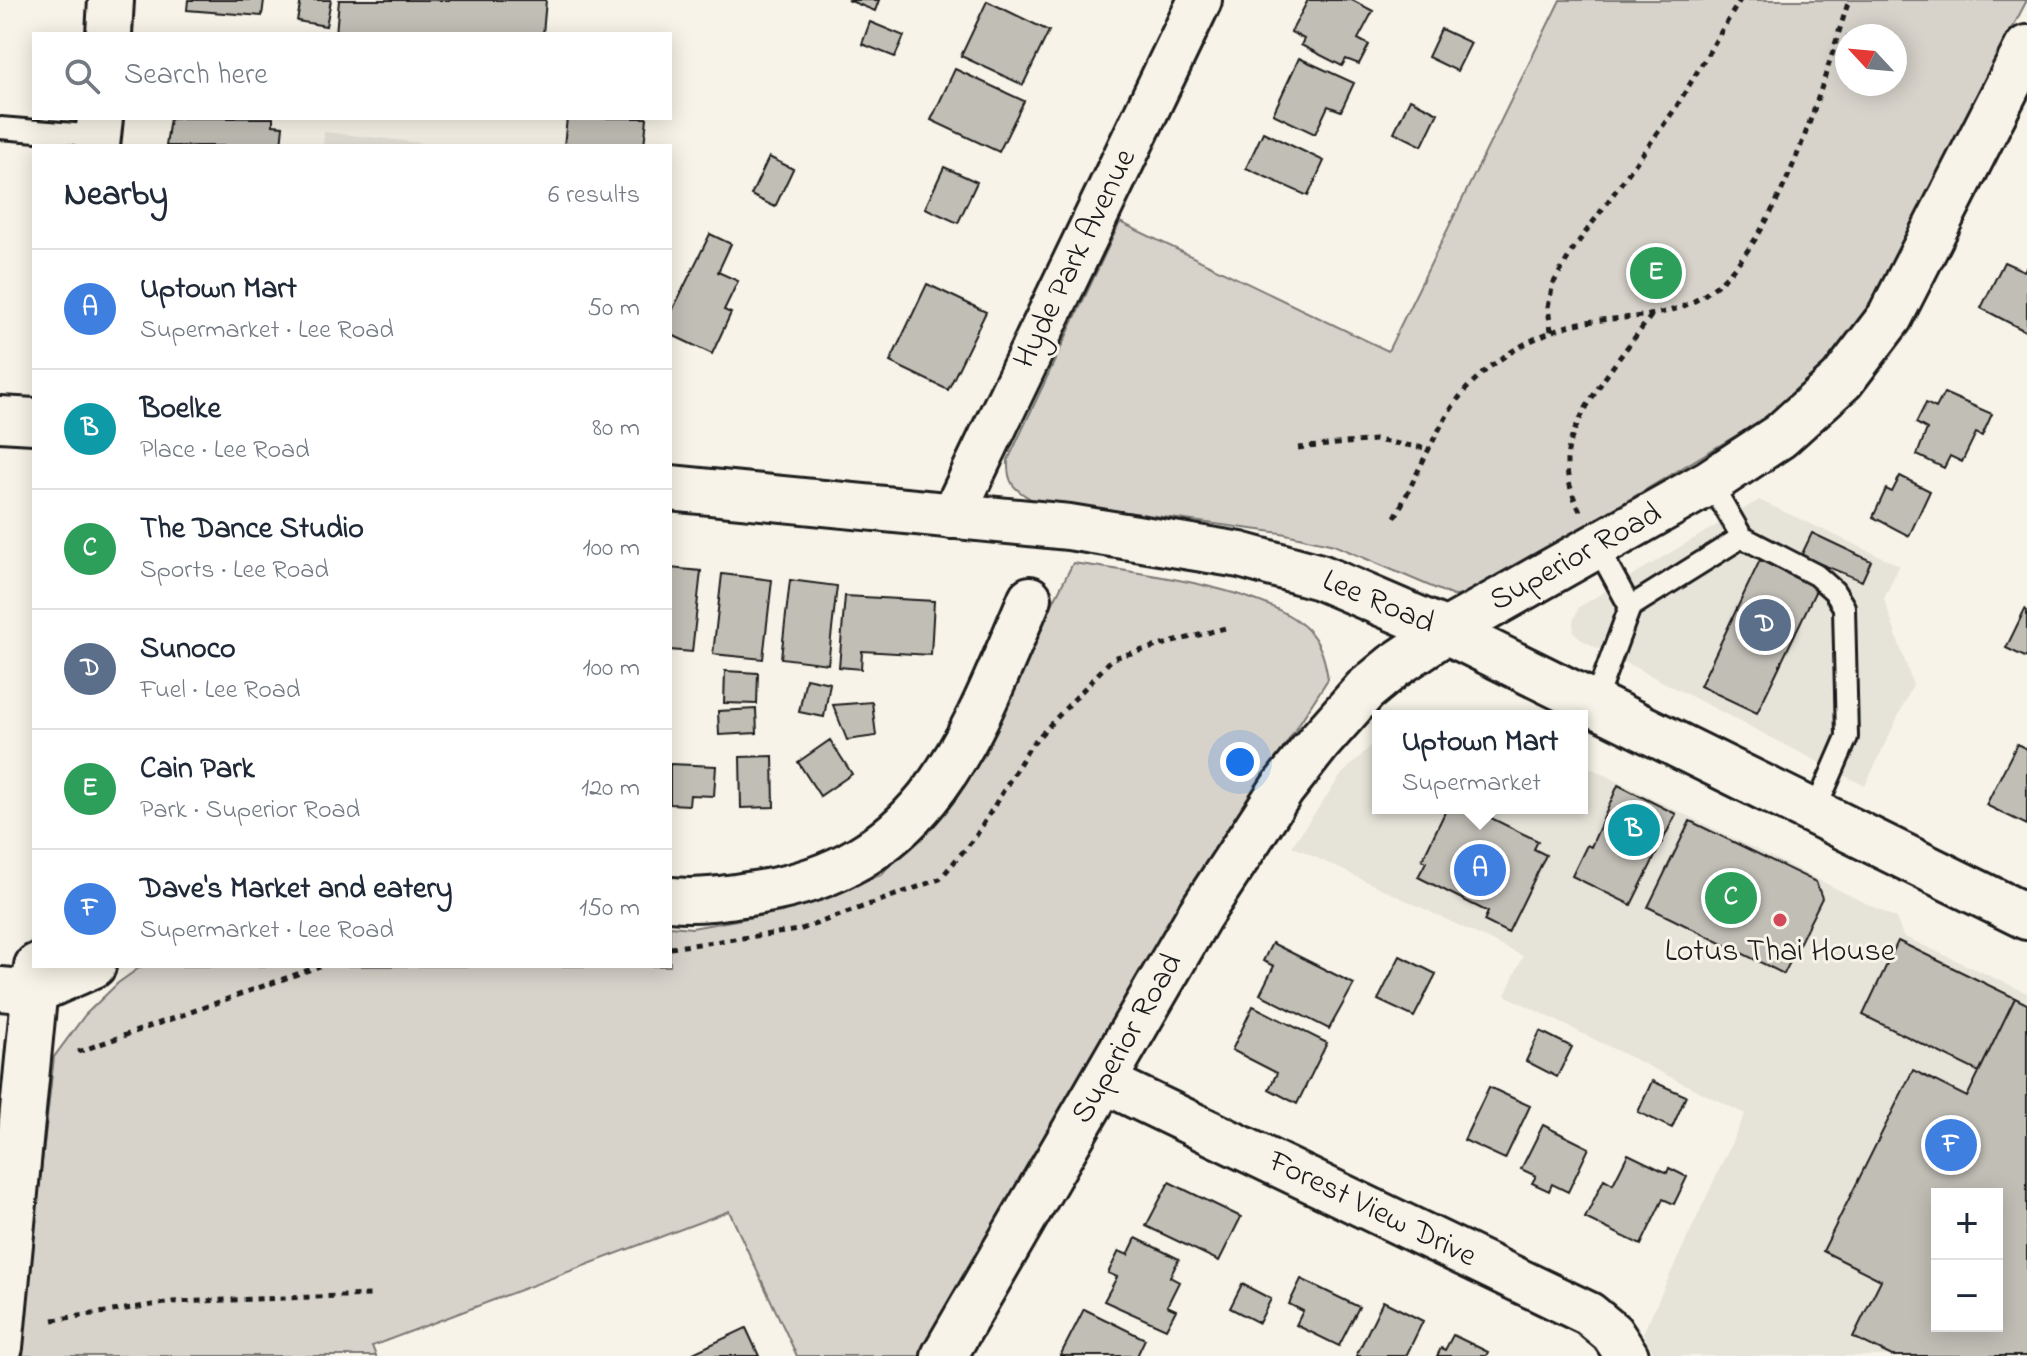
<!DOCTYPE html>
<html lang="en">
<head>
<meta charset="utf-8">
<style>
	:root { --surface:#fff; --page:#f6f6f7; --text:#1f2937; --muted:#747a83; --line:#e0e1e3; --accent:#7c3aed }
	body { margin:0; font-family:"Indie Flower",sans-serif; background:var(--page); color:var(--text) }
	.controls { position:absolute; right:24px; bottom:24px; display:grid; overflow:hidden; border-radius:0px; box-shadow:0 4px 20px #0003 }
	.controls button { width:72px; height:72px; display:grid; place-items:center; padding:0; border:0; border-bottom:2px solid var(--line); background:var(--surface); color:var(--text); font:40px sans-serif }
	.compass { position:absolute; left:1835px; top:24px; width:72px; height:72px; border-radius:50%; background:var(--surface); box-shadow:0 4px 20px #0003; rotate:296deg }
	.you { position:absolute; left:1240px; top:762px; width:28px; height:28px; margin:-20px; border:6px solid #fff; border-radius:50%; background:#1a73e8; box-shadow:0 0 0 12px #1a73e833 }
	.badge { display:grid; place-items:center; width:52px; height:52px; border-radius:50%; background:var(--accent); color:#fff; font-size:26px; font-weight:700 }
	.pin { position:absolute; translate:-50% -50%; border:4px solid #fff; box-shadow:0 2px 8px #0006 }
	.popup { position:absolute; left:1372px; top:710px; width:216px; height:104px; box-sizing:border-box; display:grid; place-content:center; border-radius:0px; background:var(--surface); filter:drop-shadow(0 2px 6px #0005); font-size:26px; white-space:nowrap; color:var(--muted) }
	.popup b { font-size:30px; color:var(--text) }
	.popup::after { content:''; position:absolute; left:50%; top:100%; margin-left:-16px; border:16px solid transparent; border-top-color:var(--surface) }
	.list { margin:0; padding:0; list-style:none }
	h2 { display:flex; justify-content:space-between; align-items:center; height:104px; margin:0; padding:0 32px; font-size:34px }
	h2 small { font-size:26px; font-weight:400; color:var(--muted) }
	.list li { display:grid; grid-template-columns:52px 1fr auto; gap:24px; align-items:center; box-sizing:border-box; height:120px; padding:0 32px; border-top:2px solid var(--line) }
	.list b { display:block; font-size:30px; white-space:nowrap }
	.list p { margin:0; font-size:26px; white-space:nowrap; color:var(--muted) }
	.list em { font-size:26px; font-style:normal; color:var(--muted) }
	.icon { flex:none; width:44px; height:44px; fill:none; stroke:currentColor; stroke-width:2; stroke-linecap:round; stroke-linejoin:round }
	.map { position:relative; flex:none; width:2027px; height:1356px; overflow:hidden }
	.search { position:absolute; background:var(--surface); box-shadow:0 4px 20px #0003; left:32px; top:32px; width:640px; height:88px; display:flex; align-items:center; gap:20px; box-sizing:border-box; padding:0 28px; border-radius:0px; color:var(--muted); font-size:30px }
	.panel { position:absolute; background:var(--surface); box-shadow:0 4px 20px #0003; left:32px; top:144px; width:640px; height:824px; border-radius:0px }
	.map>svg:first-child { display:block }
</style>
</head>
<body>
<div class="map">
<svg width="2027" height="1356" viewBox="0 0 2027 1356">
	<rect width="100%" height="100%" fill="#f7f3e8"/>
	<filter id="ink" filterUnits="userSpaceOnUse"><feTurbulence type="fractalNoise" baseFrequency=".0125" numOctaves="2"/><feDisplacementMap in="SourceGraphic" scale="16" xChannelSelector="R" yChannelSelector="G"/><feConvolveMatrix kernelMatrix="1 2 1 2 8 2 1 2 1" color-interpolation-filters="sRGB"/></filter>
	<g filter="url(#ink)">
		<!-- built -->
		<path fill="#e6e3d9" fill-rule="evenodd" d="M324,132L421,143L420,146H323Z
			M1759,500L1899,565L1884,599L1913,685L1865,786L1582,640L1574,632L1573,621L1579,607Z
			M1378,739V808H1582V764L1896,918L1903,936L2027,993V1356H1655L1643,1333L1745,1114L1505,995L1523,956L1292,846L1342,774ZM1937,1194H1997V1326H1937Z"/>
		<!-- green -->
		<path fill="#d7d3cb" stroke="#7a7874" stroke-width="2" fill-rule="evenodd" d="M1560,0H2027L1860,323L1826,368L1772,414L1470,595L1453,596L1334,545L1281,533L1031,499C1013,489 1007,482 1008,460L1120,222L1388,351ZM1847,36H1895V84H1847Z
			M1073,563C1132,572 1265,587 1307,629C1321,643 1325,660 1328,679L1178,911L927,1356H797L729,1211L372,1346L376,1356H20L54,1057L85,1015L118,983L142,966H670V926L692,928L782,912L881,875L961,784Z"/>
		<!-- building -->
		<path fill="#c0beb5" stroke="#1c1c1c" stroke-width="2" fill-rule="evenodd" d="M188,0H264L262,16L187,10Z
			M301,0H331L326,26L297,21Z
			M339,0H546L543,34H336Z
			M848,0H879L875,11Z
			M1308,0H1352L1373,11L1358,39L1369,45L1359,64L1346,59L1342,66L1301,45L1304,39L1291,32Z
			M987,1L1049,31L1023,85L961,56Z
			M870,22L904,36L895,57L862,44Z
			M1441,29L1471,43L1457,71L1428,57Z
			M1299,58L1354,83L1341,111L1328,106L1315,134L1273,114Z
			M955,69L1024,101L999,152L931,120Z
			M1410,99L1438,113L1422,146L1394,132Z
			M170,118H273V125L283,126L281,146H166Z
			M567,118H647L644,146H564Z
			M1263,132L1324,161L1308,196L1246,168Z
			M769,157L793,169L775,207L751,195Z
			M944,167L977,182L958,223L925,208Z
			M710,234L731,244L718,272L738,281L724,310L731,313L712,354L670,334V315Z
			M2004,262L2024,271L2027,266V332L1981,308Z
			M927,284L986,312L948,390L890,362Z
			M1944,393L1992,414L1982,436L1976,433L1962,462L1950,456L1944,468L1917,455L1927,429L1916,423L1926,403L1936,408Z
			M1900,476L1930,491L1909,536L1873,517L1886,489L1892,492Z
			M1812,533L1871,561L1862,581L1801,556Z
			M1760,560L1817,588L1757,713L1700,686Z
			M670,568L701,571L692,652L670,650Z
			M722,574L772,580L763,659L713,654Z
			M790,580L837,586L828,664L781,658Z
			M845,596L934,601L931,655L862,651L861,669L839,667Z
			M2025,609L2027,611V658L2006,648Z
			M725,671L758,673L757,704L724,703Z
			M806,678L830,683L824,717L799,712Z
			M872,702L876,736L847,740L833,705Z
			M756,709L757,733L719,735L718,711Z
			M830,740L852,774L820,796L798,762Z
			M2017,744L2027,749V825L1986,805Z
			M773,756L774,807L741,808L740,757Z
			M670,764L716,766L714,796L690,795L689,805L670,804Z
			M1618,785L1676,814L1631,905L1572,876L1587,845L1591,847Z
			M1447,808H1471L1538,841L1534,849L1546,855L1508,933L1484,921L1488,912L1418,877L1426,862L1422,860Z
			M1690,821L1816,882L1822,898L1784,974L1648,907Z
			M1898,941L2015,998L1979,1072L1863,1015Z
			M1272,943L1354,984L1329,1029L1260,994L1274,966L1263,961Z
			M1400,956L1436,974L1414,1017L1378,1000Z
			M2015,998L2027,1004V1356H1892L1853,1337L1881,1280L1823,1251L1913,1070L1967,1097ZM1937,1194H1997V1326H1937Z
			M1253,1006L1327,1043L1297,1104L1269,1089L1277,1073L1232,1050Z
			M1540,1031L1572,1047L1557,1077L1526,1061Z
			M1652,1081L1686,1096L1672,1128L1638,1112Z
			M1489,1087L1530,1106L1505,1159L1464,1140Z
			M1543,1125L1589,1148L1568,1192L1552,1184L1549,1191L1532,1183L1536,1176L1521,1169Z
			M1628,1154L1667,1173L1669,1168L1687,1177L1674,1204L1663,1199L1641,1245L1585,1218L1604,1179L1613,1184Z
			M1169,1182L1241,1217L1219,1261L1146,1226Z
			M1136,1238L1179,1259L1170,1277L1179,1282L1167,1306L1176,1310L1166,1329L1104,1301L1117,1277L1108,1273L1119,1251L1128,1255Z
			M1301,1279L1359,1307L1339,1346L1296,1325L1303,1311L1289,1304Z
			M1242,1284L1271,1299L1259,1323L1230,1308Z
			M1383,1301L1423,1321L1406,1356H1356Z
			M1084,1309L1145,1339L1137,1356H1060Z
			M746,1328L759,1356H694L693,1353Z
			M1453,1335L1488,1352L1486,1356H1437L1441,1348L1445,1350Z"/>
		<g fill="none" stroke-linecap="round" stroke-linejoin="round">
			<!-- service casing -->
			<g stroke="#1c1c1c" stroke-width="26">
				<path id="service" d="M0,128L98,136
					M1710,482L1742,537L1816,575L1834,591L1844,607L1847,737L1814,813
					M1630,607L1742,537
					M1594,704L1630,607L1597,546"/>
			</g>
			<!-- minor casing -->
			<g stroke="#1c1c1c" stroke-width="48">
				<path id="minor" d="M952,517L1200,0
					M670,899C702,902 730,897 761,892C929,865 971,736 1030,598
					M0,989L35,992L94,966
					M1103,1081L1589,1314L1612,1333L1627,1356"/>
			</g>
			<!-- tertiary casing -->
			<g stroke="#1c1c1c" stroke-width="50">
				<path id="tertiary" d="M109,34L111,0
					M97,146L100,118
					M0,1347L37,966
					M944,1356L1199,916L1282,789L1319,742L1365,690L1394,666L1446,631L1710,482L1780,436L1842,380L1890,317L2027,48"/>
			</g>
			<!-- secondary casing -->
			<g stroke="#1c1c1c" stroke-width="50">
				<path id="secondary" d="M0,419L34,421
					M670,488L1069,527L1240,555L1320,577L1446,631L2027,917"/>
			</g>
			<!-- path -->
			<path stroke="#1c1c1c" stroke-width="5" stroke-dasharray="6 6" stroke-linecap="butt" d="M1551,331L1548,307L1553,284L1572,251L1675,109L1740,0
				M1298,448L1375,440L1431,449
				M1580,511C1573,497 1567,481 1567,464C1565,422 1626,350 1651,316
				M1395,517C1414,483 1438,423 1462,394C1490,360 1542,329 1586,322C1624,316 1664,319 1698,299C1780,250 1821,86 1849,0
				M670,948L799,930L940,879L976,836L1031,745L1113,658L1229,627
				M78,1052L320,966
				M53,1320L172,1302L371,1295"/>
			<!-- service -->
			<use href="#service" stroke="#f7f3e8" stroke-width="20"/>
			<!-- minor -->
			<use href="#minor" stroke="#f7f3e8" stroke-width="42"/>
			<!-- tertiary -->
			<use href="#tertiary" stroke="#f7f3e8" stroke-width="44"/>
			<!-- secondary -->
			<use href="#secondary" stroke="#f7f3e8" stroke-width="44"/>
		</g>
	</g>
	<!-- markers -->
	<circle fill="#d1495b" stroke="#f7f3e8" stroke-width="3" cx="1780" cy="920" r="8"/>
	<g text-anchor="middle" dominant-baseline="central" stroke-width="6" stroke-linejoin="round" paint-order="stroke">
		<!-- street labels -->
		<g font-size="32" fill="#1c1c1c" stroke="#f7f3e8">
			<text transform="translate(1076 259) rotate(-64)">Hyde Park Avenue</text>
			<text transform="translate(1576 558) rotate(-29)">Superior Road</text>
			<text transform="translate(1378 603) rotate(23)">Lee Road</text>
			<text transform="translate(1128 1039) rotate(-60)">Superior Road</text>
			<text transform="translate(1372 1210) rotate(26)">Forest View Drive</text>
		</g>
		<!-- poi labels -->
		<g font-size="32" fill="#1c1c1c" stroke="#f7f3e8">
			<text x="1780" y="952">Lotus Thai House</text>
		</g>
	</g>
</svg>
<div class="controls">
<button>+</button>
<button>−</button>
</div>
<svg class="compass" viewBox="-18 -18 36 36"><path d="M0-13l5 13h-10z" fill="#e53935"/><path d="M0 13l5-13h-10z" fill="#747a83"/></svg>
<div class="you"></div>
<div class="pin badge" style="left:1480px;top:870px;background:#3f7fe0">A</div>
<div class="popup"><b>Uptown Mart</b>Supermarket</div>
<div class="pin badge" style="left:1634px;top:830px;background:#0f9aa8">B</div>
<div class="pin badge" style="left:1731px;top:898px;background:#2e9e5b">C</div>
<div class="pin badge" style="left:1765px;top:625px;background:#5c6f8a">D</div>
<div class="pin badge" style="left:1656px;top:273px;background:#2e9e5b">E</div>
<div class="pin badge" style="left:1951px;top:1145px;background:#3f7fe0">F</div>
<div class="search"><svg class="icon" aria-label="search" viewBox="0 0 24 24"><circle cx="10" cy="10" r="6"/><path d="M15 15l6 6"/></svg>Search here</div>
<section class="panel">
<h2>Nearby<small>6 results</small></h2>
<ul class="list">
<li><span class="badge" style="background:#3f7fe0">A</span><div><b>Uptown Mart</b><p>Supermarket · Lee Road</p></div><em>50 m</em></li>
<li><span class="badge" style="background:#0f9aa8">B</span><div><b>Boelke</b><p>Place · Lee Road</p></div><em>80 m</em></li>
<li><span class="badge" style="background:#2e9e5b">C</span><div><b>The Dance Studio</b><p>Sports · Lee Road</p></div><em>100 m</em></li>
<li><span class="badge" style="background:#5c6f8a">D</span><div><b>Sunoco</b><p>Fuel · Lee Road</p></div><em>100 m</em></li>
<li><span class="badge" style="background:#2e9e5b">E</span><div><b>Cain Park</b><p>Park · Superior Road</p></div><em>120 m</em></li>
<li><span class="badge" style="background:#3f7fe0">F</span><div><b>Dave's Market and eatery</b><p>Supermarket · Lee Road</p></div><em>150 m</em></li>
</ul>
</section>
</div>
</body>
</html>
